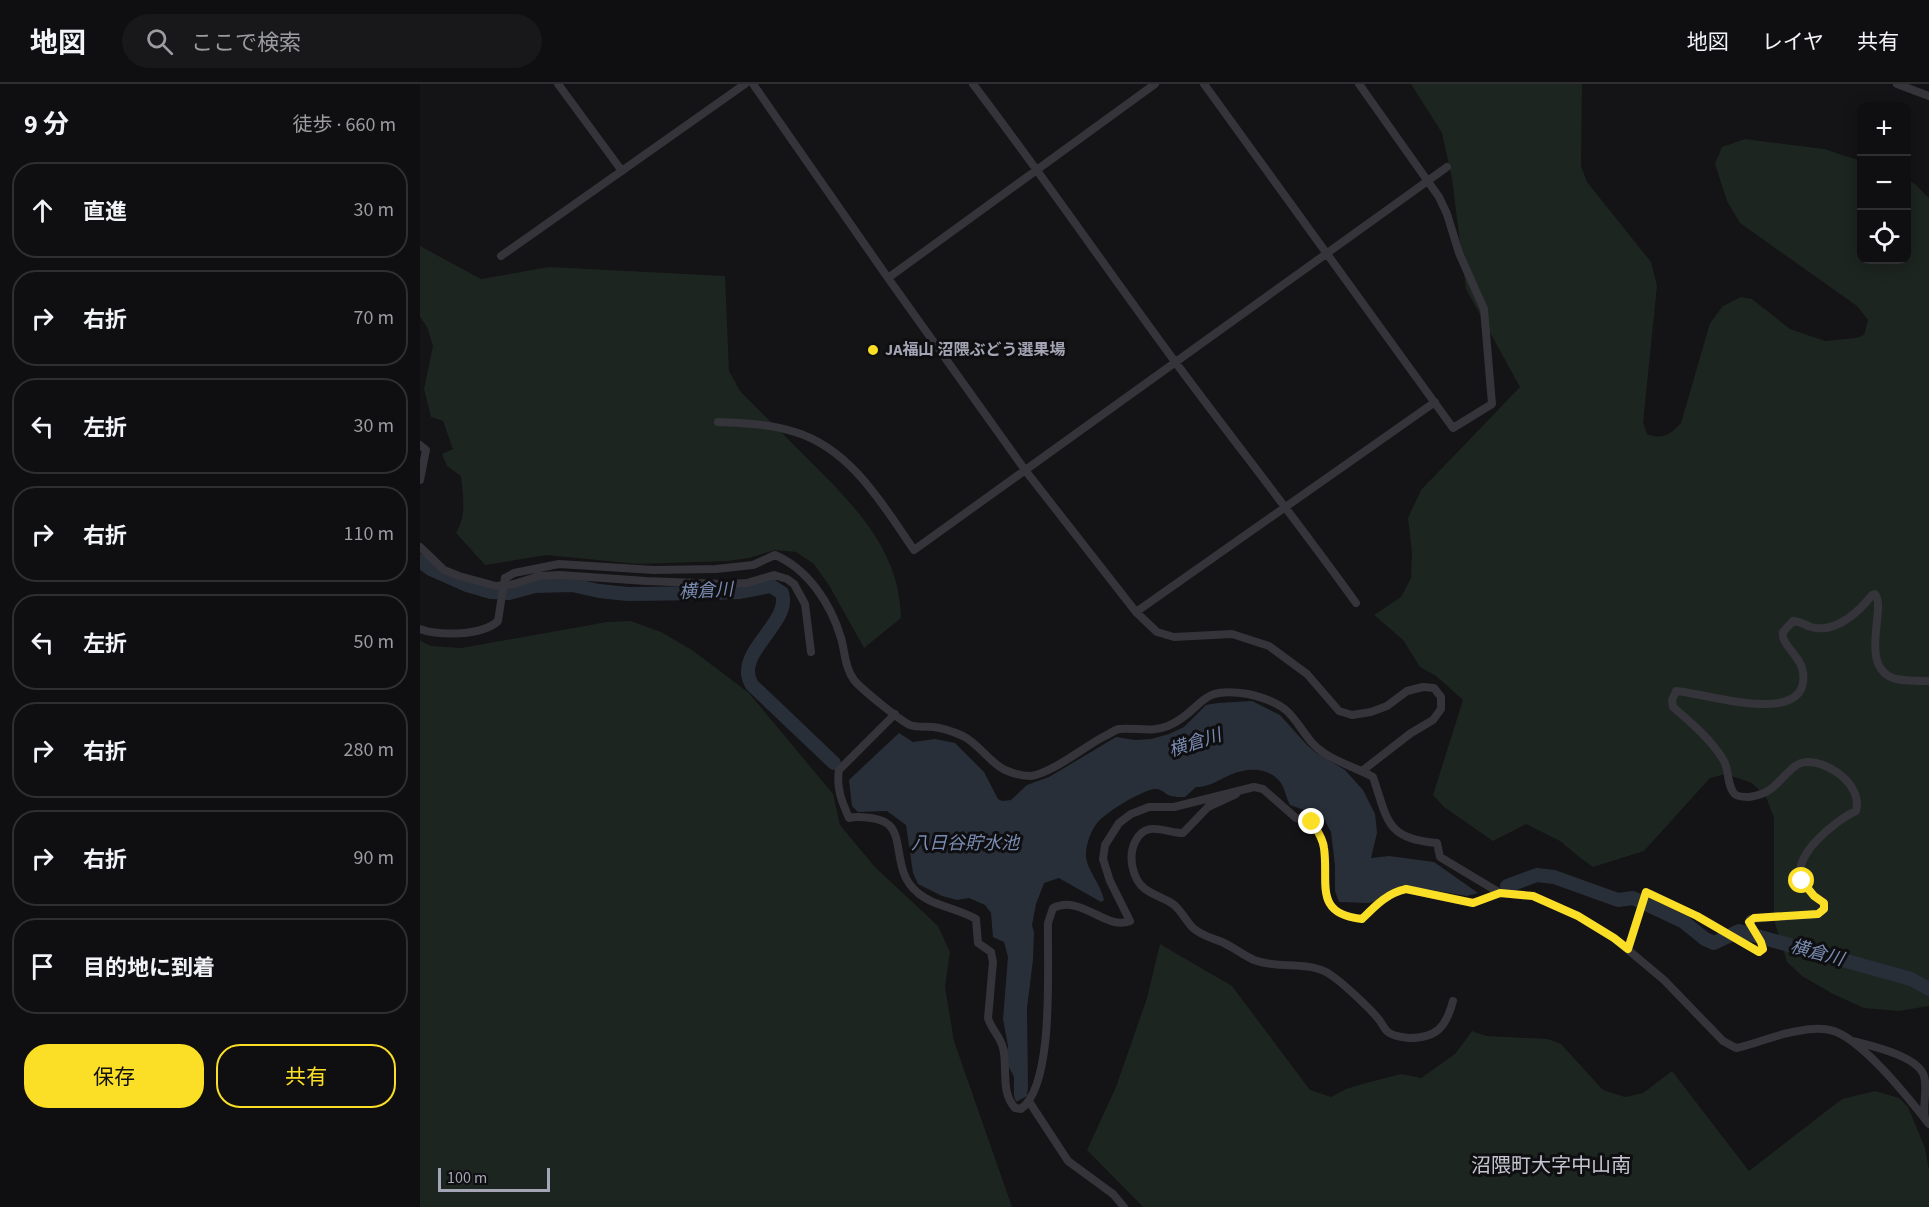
<!DOCTYPE html>
<html lang="ja">
<head>
<meta charset="utf-8">
<style>
	:root { --surface:#0f0e10; --page:#181719; --text:#f1f3f6; --muted:#9b9c9f; --line:#2f2e30; --accent:#fbde26 }
	body { margin:0; font-family:"Source Sans 3","Noto Sans JP",sans-serif; background:var(--page); color:var(--text) }
	.controls { position:absolute; right:18px; top:18px; display:grid; overflow:hidden; border-radius:12px; box-shadow:0 3px 15px #0003 }
	.controls button { width:54px; height:54px; display:grid; place-items:center; padding:0; border:0; border-bottom:2px solid var(--line); background:var(--surface); color:var(--text); font:30px sans-serif }
	.scale { position:absolute; left:18px; bottom:15px; width:112px; box-sizing:border-box; padding-left:6px; border:3px solid #a4a6b6; border-top:0; font-size:16px; line-height:21px; white-space:nowrap; color:#a4a6b6; -webkit-text-stroke:4px #0f0e10; paint-order:stroke }
	.stop { position:absolute; width:18px; height:18px; margin:-14px; border:4px solid #fbde26; border-radius:50%; background:#fff }
	.stop.end { background:#fbde26; border-color:#fff; box-shadow:0 2px 6px #0008 }
	.list { margin:0; padding:0; list-style:none }
	h2 { display:flex; justify-content:space-between; align-items:center; height:78px; margin:0; padding:0 24px; font-size:26px }
	h2 small { font-size:20px; font-weight:400; color:var(--muted) }
	.list li { display:grid; grid-template-columns:39px 1fr auto; gap:18px; align-items:center; box-sizing:border-box; height:96px; margin:0 12px 12px; padding:0 12px; border:2px solid var(--line); border-radius:24px }
	.list b { display:block; font-size:22px; white-space:nowrap }
	.list em { font-size:20px; font-style:normal; color:var(--muted) }
	.actions { display:flex; gap:12px; padding:18px 24px }
	.actions a { flex:1; padding:14px 0; border:2px solid var(--accent); border-radius:24px; text-align:center; font-size:21px; color:var(--accent) }
	.actions .main { background:var(--accent); color:#111 }
	.icon { flex:none; width:33px; height:33px; fill:none; stroke:currentColor; stroke-width:2; stroke-linecap:round; stroke-linejoin:round }
	.map { position:relative; flex:none; width:1509px; height:1123px; overflow:hidden }
	header { display:flex; align-items:center; gap:36px; box-sizing:border-box; height:84px; padding:0 30px; background:var(--surface); border-bottom:2px solid var(--line) }
	header strong { font-size:28px }
	nav { display:flex; gap:33px; margin-inline-start:auto; font-size:21px }
	.search { width:420px; height:54px; background:var(--page); display:flex; align-items:center; gap:15px; box-sizing:border-box; padding:0 21px; border-radius:33px; color:var(--muted); font-size:22px }
	main { display:flex }
	aside { flex:1; background:var(--surface) }
	.map>svg:first-child { display:block }
</style>
</head>
<body>
<header>
<strong>地図</strong>
<div class="search"><svg class="icon" aria-label="search" viewBox="0 0 24 24"><circle cx="10" cy="10" r="6"/><path d="M15 15l6 6"/></svg>ここで検索</div>
<nav><a>地図</a><a>レイヤ</a><a>共有</a></nav>
</header>
<main>
<aside>
<h2>9 分<small>徒歩 · 660 m</small></h2>
<ul class="list">
<li><svg class="icon" aria-label="ahead" viewBox="0 0 24 24"><path d="M12 20V5M6 11l6-6 6 6"/></svg><div><b>直進</b></div><em>30 m</em></li>
<li><svg class="icon" aria-label="right" viewBox="0 0 24 24"><path d="M7 20v-9h11M14 6l5 5-5 5"/></svg><div><b>右折</b></div><em>70 m</em></li>
<li><svg class="icon" aria-label="left" viewBox="0 0 24 24"><path d="M17 20v-9H6M10 6l-5 5 5 5"/></svg><div><b>左折</b></div><em>30 m</em></li>
<li><svg class="icon" aria-label="right" viewBox="0 0 24 24"><path d="M7 20v-9h11M14 6l5 5-5 5"/></svg><div><b>右折</b></div><em>110 m</em></li>
<li><svg class="icon" aria-label="left" viewBox="0 0 24 24"><path d="M17 20v-9H6M10 6l-5 5 5 5"/></svg><div><b>左折</b></div><em>50 m</em></li>
<li><svg class="icon" aria-label="right" viewBox="0 0 24 24"><path d="M7 20v-9h11M14 6l5 5-5 5"/></svg><div><b>右折</b></div><em>280 m</em></li>
<li><svg class="icon" aria-label="right" viewBox="0 0 24 24"><path d="M7 20v-9h11M14 6l5 5-5 5"/></svg><div><b>右折</b></div><em>90 m</em></li>
<li><svg class="icon" aria-label="arrive" viewBox="0 0 24 24"><path d="M6 21V4h12l-3 4 3 4H6"/></svg><div><b>目的地に到着</b></div></li>
</ul>
<div class="actions"><a class="main">保存</a><a>共有</a></div>
</aside>
<div class="map">
<svg width="1509" height="1123" viewBox="0 0 1509 1123">
	<rect width="100%" height="100%" fill="#141315"/>
	<!-- green -->
	<path fill="#1d2520" d="M991,0H1162L1161,82L1167,98L1231,178L1237,202L1223,339L1227,350C1244,356 1249,351 1261,339L1290,239L1303,222L1321,213L1332,215L1370,245L1405,257L1436,254L1444,251L1448,236L1437,222L1320,139L1307,117L1295,80L1302,63L1325,55L1404,65L1441,77L1442,176H1486L1487,96L1495,100L1509,114V922L1479,927L1444,924L1413,910L1382,892L1367,878L1354,836V734L1346,713L1332,699L1306,690L1290,694L1224,767L1173,783L1158,772L1140,757L1106,740L1073,757L1024,723L1013,711L1043,616L1016,592L1000,583L983,556L954,531L981,513L991,494L992,469L988,434L1001,406L1100,303L1046,205L1032,95L1022,49Z
		M0,162L61,195L129,183L305,192L309,287L320,307C343,330 366,353 389,376C434,421 480,466 481,534L444,564L410,503L394,480L376,468L355,466L329,474L307,477L218,480L126,471L65,481L36,449C47,429 43,415 41,392L27,382L22,370L33,365L23,337L11,333L4,305L13,262L7,243L0,233Z
		M211,537L241,548L272,566L329,609L413,710L420,741L455,783L518,842L530,868L525,903L534,957L592,1123H0V557L11,562L41,564L187,538Z
		M740,860L812,902L890,1006L911,1013L926,1005L946,999L981,990L1001,994L1035,970L1052,947L1066,952L1128,955L1141,960L1183,1006L1205,1013L1223,1009L1252,987L1329,1087L1422,1015L1455,1007L1479,1014L1488,1023L1505,1064L1509,1086V1123H723L667,1066L696,1003L727,914Z"/>
	<!-- water -->
	<path fill="#292f39" d="M832,617L860,631L886,660L895,668L925,686L943,706L955,730L956,738L957,749L951,774L969,772L1014,778L1058,809L1047,812L982,801L958,816L949,819L919,818L915,807V782L911,748L903,733L870,721C866,714 865,705 861,699C849,683 828,683 810,691C798,696 790,703 776,703L765,713C760,713 755,713 751,712C744,710 742,704 734,705C719,708 688,727 678,738C671,745 665,763 666,773C668,788 681,800 684,816L681,818L639,794L624,799L616,820L612,841L614,848L613,876L607,924L608,1004L607,1012L596,1018L594,1012V993L585,975L588,962L583,935L588,873L584,858L573,853L571,829L565,821L549,814L537,816L522,812L498,800L493,789L486,741L467,727L438,728L432,722L429,696L479,649L493,658L515,655L535,659L564,688L578,715L582,717L591,716L607,701L629,693L696,653L715,656L731,655L749,650L764,643L786,621L798,619Z"/>
	<g fill="none" stroke-linecap="round" stroke-linejoin="round">
		<!-- river -->
		<path stroke="#292f39" stroke-width="14" d="M0,477L11,485L47,501L71,508L89,509L115,502L152,501L179,507L208,510L292,509L320,508L351,502L362,509C372,540 312,569 332,601L414,679
			M1087,802L1117,791L1134,793L1198,816L1213,814L1264,838L1285,855L1294,859L1319,847L1491,895L1509,905"/>
		<!-- minor -->
		<path stroke="#34343a" stroke-width="8" d="M138,0L202,87
			M333,0L468,194L605,386L716,528L737,548L754,553L812,550L849,562L887,590L919,627L932,631L951,628L967,622L987,607L1003,603L1014,604L1021,613V625L1013,636L991,649L942,687
			M553,0C623,92 688,187 756,279C816,360 878,438 936,519
			M784,0L1033,344L1072,320L1064,225L1039,169L1027,130L1019,113L939,0
			M1477,0L1509,12
			M81,172L325,0
			M468,194L735,0
			M298,338C324,339 350,340 375,348C431,365 463,421 494,466L1027,83
			M0,361L6,366L0,396
			M0,463L24,486L39,492L76,502L94,500L119,492L140,491L226,497L304,500L327,499L354,491L367,495L374,500L385,520L391,568
			M85,494L94,489L139,480L234,486L296,485L333,481L355,471C388,485 411,520 421,554C425,568 425,584 434,596C440,604 482,638 490,641C498,644 505,642 513,643C523,644 534,648 543,652C559,660 569,678 585,686C592,689 603,692 611,692C632,689 664,663 683,653C688,651 694,646 699,645C716,643 731,649 748,642C785,626 776,601 828,610C841,613 859,619 868,628C881,641 888,659 904,669C919,679 937,684 953,693C968,737 966,755 1017,759L1020,773L1080,809L1113,812L1158,832L1194,854L1244,896L1303,957L1316,964C1337,960 1356,950 1378,947C1388,945 1400,944 1410,946C1440,952 1490,1016 1509,1040
			M716,528L1015,318
			M0,545C20,552 62,552 78,537L82,511
			M475,630L419,686C416,704 422,718 429,734C437,732 443,733 451,734C457,735 465,737 469,741C484,755 473,788 497,808C512,822 538,824 556,835L558,859L571,868L573,878L568,934C571,945 580,952 583,964C588,984 580,1007 595,1024L601,1025C635,1000 627,881 628,839L633,824C661,810 686,847 710,837L690,797L683,775L685,761L699,739L711,730L729,723H754L834,703L843,705L876,734L892,738C897,746 903,754 904,764C909,799 893,830 942,835C955,822 967,809 986,805L1053,819L1080,809
			M816,710L788,723L763,749C745,749 726,735 715,758C708,772 712,795 725,805C733,811 744,814 753,820C761,826 766,837 773,844C782,852 792,854 802,858C813,863 823,871 834,876C857,885 884,877 906,888C918,894 952,926 960,937C963,941 964,945 968,948C974,953 982,953 989,954C1017,954 1026,943 1033,917
			M1208,865L1226,808L1277,832L1339,868L1343,865L1341,858L1329,838L1330,835L1398,830L1404,825V819C1397,813 1388,808 1383,800C1368,773 1416,736 1436,727C1439,716 1434,705 1427,697C1416,685 1389,670 1374,683C1357,697 1354,710 1329,713C1324,713 1320,713 1316,711C1307,705 1309,685 1304,677C1292,656 1271,639 1253,623L1252,616L1256,607C1285,609 1391,645 1383,588C1381,572 1360,560 1363,548L1373,537C1381,537 1384,541 1391,543C1415,550 1439,528 1452,511L1455,510C1467,525 1437,584 1476,595C1486,597 1499,597 1509,597
			M1433,957C1452,962 1498,972 1504,992C1508,1006 1502,1021 1505,1035
			M610,1019L648,1077L693,1110L704,1123"/>
		<!-- minor-bridge -->
		<path stroke="#34343a" stroke-width="8" d="M82,511L85,494"/>
	</g>
	<g fill="none" stroke-linecap="round" stroke-linejoin="round">
		<!-- route -->
		<path stroke="#fbde26" stroke-width="8" d="M892,738C897,746 903,754 904,764C909,799 893,830 942,835C955,822 967,809 986,805L1053,819L1080,809L1113,812L1158,832L1194,854L1208,865L1226,808L1277,832L1339,868L1343,865L1341,858L1329,838L1334,834L1398,830L1404,825V819L1394,812L1382,797"/>
	</g>
	<!-- markers -->
	<circle fill="#fbde26" stroke="#0f0e10" stroke-width="2" cx="453" cy="266" r="6"/>
	<g text-anchor="middle" dominant-baseline="central" stroke-width="6" stroke-linejoin="round" paint-order="stroke">
		<!-- poi labels -->
		<g font-size="16" font-weight="bold" fill="#a4a6b6" stroke="#0f0e10" text-anchor="start">
			<text x="465" y="266">JA福山 沼隈ぶどう選果場</text>
		</g>
		<!-- water labels -->
		<g font-size="18" font-style="italic" fill="#798cb3" stroke="#0f0e10">
			<text transform="translate(286 507) rotate(-3)">横倉川</text>
			<text transform="translate(775 659) rotate(-18)">横倉川</text>
			<text x="545" y="759">八日谷貯水池</text>
			<text transform="translate(1397 869) rotate(15)">横倉川</text>
		</g>
		<!-- quarter labels -->
		<g font-size="20" fill="#c5c6d2" stroke="#0f0e10">
			<text x="1131" y="1082">沼隈町大字中山南</text>
		</g>
	</g>
</svg>
<div class="controls">
<button>+</button>
<button>−</button>
<button><svg class="icon" aria-label="locate" viewBox="0 0 24 24"><circle cx="12" cy="12" r="6"/><path d="M12 2v4M12 18v4M2 12h4M18 12h4"/></svg></button>
</div>
<div class="scale">100 m</div>
<div class="stop" style="left:1382px;top:797px"></div>
<div class="stop end" style="left:892px;top:738px"></div>
</div>
</main>
</body>
</html>
